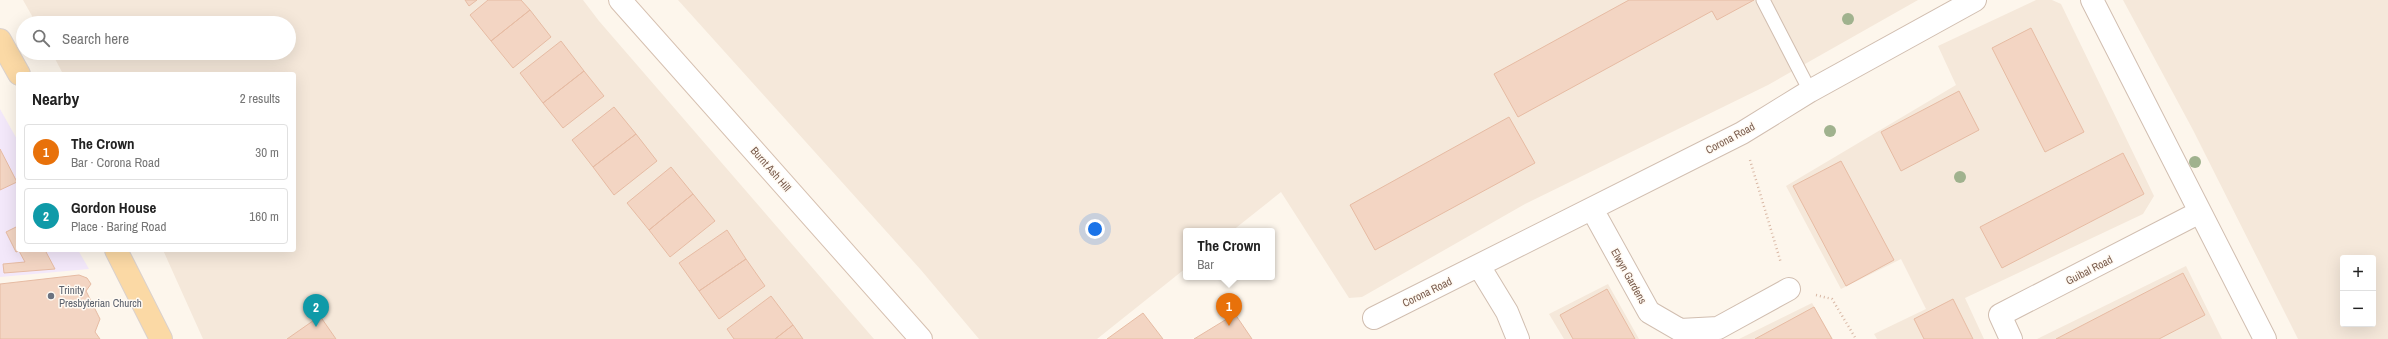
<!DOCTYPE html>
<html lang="en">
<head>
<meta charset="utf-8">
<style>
	:root { --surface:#fff; --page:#f6f6f6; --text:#222; --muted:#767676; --line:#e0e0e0; --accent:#e76f51 }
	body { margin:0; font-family:"Archivo Narrow",sans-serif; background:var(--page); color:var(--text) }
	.controls { position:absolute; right:12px; bottom:12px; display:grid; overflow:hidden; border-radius:4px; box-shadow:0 4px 16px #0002 }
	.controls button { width:36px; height:36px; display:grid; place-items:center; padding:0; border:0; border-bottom:1px solid var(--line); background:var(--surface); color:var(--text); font:20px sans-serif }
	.you { position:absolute; left:1095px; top:229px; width:14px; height:14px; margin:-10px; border:3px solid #fff; border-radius:50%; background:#1a73e8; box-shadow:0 0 0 6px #1a73e833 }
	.badge { display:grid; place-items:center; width:26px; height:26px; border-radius:50%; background:var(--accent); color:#fff; font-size:13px; font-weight:700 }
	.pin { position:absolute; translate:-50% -33px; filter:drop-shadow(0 1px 2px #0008) }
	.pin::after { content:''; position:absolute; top:21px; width:14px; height:12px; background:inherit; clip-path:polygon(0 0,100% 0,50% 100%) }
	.popup { position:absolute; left:1183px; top:228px; width:92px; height:52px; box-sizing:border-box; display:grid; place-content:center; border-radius:4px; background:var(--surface); filter:drop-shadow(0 1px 3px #0005); font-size:13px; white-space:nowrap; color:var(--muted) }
	.popup b { font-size:15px; color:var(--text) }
	.popup::after { content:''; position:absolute; left:50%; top:100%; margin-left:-8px; border:8px solid transparent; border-top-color:var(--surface) }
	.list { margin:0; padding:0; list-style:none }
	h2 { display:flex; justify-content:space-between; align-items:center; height:52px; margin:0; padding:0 16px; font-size:17px }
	h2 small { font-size:13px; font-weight:400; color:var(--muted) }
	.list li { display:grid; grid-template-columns:26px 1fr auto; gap:12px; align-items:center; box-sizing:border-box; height:56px; margin:0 8px 8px; padding:0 8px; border:1px solid var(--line); border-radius:4px }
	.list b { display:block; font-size:15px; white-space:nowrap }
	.list p { margin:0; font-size:13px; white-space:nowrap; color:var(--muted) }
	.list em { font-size:13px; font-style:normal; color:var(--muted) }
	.icon { flex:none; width:22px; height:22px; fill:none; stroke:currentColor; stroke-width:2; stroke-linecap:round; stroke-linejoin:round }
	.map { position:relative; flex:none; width:2388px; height:339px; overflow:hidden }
	.search { position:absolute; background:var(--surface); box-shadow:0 4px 16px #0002; left:16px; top:16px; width:280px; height:44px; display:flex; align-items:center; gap:10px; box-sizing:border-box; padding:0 14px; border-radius:22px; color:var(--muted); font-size:15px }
	.panel { position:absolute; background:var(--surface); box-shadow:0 4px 16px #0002; left:16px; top:72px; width:280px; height:180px; border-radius:4px }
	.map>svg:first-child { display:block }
</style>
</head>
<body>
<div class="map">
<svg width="2388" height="339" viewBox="0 0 2388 339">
	<rect width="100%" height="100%" fill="#fdf6ec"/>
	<!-- residential -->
	<path fill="#f5e8da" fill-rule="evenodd" d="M23,0H583L599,21L874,339H203L163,250H294V74H63L52,53H289V23H36Z
		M678,0H1918L1768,85L1525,204L1362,297L1349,298L1281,192L1232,231H1186V268L1097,339H979L921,270Z
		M2036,0H2052L2061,4L2154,196L2143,214L1965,298L1984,339H1877L1874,334L1926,309L1901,259L1841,289L1786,186L1956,85L1938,46Z
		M2123,0H2388V339H2298L2193,130ZM2343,258H2373V324H2343Z
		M2186,266L2222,339H2037Z
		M1608,284L1639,339H1564L1549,314Z
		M1812,303L1833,339H1739Z"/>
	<!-- education -->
	<path fill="#f3e8fa" d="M0,109L18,141V250H78L89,269L0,277Z"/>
	<!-- building -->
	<path fill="#f3d5c3" stroke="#e6bba3" d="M465,0H477L469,6Z
		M488,0H521L530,10L491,41L470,15Z
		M1629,0H1754L1717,20L1712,11L1518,117L1494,74Z
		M530,10L551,37L513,68L491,41Z
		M2031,28L2084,132L2045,152L1992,48Z
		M561,41L584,71L543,103L520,73Z
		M584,71L604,96L563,128L543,103Z
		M1959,91L1979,130L1901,171L1881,132Z
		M614,107L636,134L593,167L572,140Z
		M1509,117L1535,163L1375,250L1350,205Z
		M636,134L657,161L614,195L593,167Z
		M0,149L17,182L0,190Z
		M2123,153L2144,194L2002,268L1980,227Z
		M1841,161L1894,260L1846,286L1793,186Z
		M671,167L693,194L649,230L627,203Z
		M693,194L715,221L670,257L649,230Z
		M18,226V250H45L55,269L4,273L3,264L25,262L19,251L16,252L6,232Z
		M727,230L746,259L699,291L679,263Z
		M746,259L765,286L719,319L699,291Z
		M2183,273L2205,315L2159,339H2056Z
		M79,275L87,278L91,284L86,291L100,319L95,332L100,339H0V284Z
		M1607,289L1635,339H1573L1560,315Z
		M771,296L793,325L775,339H734L727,329Z
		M1953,299L1973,339H1924L1914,319Z
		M1814,307L1832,339H1755Z
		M1143,313L1163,339H1107Z
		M1235,314L1252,339H1194Z
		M320,316L336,339H287Z
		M793,325L803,339H775Z"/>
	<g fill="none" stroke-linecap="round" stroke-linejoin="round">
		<!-- lane casing -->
		<g stroke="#d1beb0" stroke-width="15">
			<path id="lane" d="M1763,0L1810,91"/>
		</g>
		<!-- street casing -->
		<g stroke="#d1beb0" stroke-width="24">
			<path id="street" d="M2092,0L2265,339
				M1592,209L1649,312L1680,330L1718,328L1789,289
				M1479,266L1507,312L1518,339
				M1374,318L1742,133L1810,91L1975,0
				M2011,339L2000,315L2200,212"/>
		</g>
		<!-- secondary casing -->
		<g stroke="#d6c0b0" stroke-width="24">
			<path id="secondary" d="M620,0L921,339"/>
		</g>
		<!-- primary casing -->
		<g stroke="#dad1cd" stroke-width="24">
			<path id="primary" d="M0,40L19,74
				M116,250L161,339"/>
		</g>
		<!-- path -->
		<path stroke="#d9b8a5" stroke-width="2.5" stroke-dasharray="1 3" stroke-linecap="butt" d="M1750,160L1781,263
			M1816,295L1832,299L1856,339"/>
		<!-- lane -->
		<use href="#lane" stroke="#fff" stroke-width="13"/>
		<!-- street -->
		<use href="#street" stroke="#fff" stroke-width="22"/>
		<!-- secondary -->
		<use href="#secondary" stroke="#fff" stroke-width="22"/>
		<!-- primary -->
		<use href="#primary" stroke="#fbd9a5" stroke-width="22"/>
	</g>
	<!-- trees -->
	<g fill="#a0b28e">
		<circle cx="1848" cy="19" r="6"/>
		<circle cx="1830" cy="131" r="6"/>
		<circle cx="2195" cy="162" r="6"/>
		<circle cx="1960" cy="177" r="6"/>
	</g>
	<!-- markers -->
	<circle fill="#6b7280" stroke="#fffaf3" stroke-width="1.5" cx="51" cy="296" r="4"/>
	<g text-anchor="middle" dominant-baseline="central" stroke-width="3" stroke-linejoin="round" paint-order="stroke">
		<!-- street labels -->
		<g font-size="11" fill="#7a5c4d" stroke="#fffaf3">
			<text transform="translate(1730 138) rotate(-28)">Corona Road</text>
			<text transform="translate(771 169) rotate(49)">Burnt Ash Hill</text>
			<text transform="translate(2089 270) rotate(-27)">Guibal Road</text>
			<text transform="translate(1629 276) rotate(61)">Elwyn Gardens</text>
			<text transform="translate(1427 292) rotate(-26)">Corona Road</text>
		</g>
		<!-- worship labels -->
		<g font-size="11" fill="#5b616d" stroke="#fffaf3" text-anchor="start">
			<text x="59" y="290">Trinity<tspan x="59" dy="13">Presbyterian Church</tspan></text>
		</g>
	</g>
</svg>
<div class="controls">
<button>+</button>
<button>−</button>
</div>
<div class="you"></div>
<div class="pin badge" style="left:1229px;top:326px;background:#e8710a">1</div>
<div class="popup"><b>The Crown</b>Bar</div>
<div class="pin badge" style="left:316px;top:327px;background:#0f9aa8">2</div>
<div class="search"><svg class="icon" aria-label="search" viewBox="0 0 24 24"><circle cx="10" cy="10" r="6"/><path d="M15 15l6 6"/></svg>Search here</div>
<section class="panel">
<h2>Nearby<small>2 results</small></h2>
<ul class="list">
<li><span class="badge" style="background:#e8710a">1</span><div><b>The Crown</b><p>Bar · Corona Road</p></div><em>30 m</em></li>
<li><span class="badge" style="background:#0f9aa8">2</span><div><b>Gordon House</b><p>Place · Baring Road</p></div><em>160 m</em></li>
</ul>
</section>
</div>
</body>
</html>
